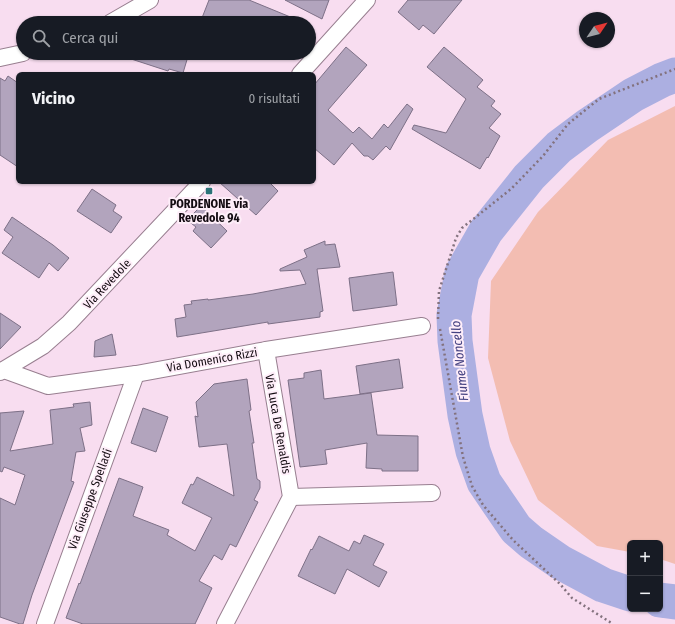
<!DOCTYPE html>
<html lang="it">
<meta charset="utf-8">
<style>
body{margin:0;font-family:"Fira Sans Condensed",sans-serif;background:#20242c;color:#f1f3f6}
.controls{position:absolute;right:12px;bottom:12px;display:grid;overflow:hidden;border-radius:6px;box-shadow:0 1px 3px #0004}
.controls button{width:36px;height:36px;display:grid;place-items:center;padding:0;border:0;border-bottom:1px solid #363941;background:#171b24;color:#f1f3f6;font:20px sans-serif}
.compass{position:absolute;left:579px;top:12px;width:36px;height:36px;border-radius:50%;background:#171b24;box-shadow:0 1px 3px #0004;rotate:55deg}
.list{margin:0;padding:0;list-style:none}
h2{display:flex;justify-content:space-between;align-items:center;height:52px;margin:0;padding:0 16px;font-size:17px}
h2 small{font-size:13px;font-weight:400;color:#9ea1a6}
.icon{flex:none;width:22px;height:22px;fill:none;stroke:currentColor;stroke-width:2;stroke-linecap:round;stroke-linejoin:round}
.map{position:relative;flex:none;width:675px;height:624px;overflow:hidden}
.search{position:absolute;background:#171b24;box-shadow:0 1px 3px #0004;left:16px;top:16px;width:300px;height:44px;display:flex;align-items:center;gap:10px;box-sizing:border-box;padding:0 14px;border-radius:22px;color:#9ea1a6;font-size:15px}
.panel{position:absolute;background:#171b24;box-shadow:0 1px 3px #0004;left:16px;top:72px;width:300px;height:112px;border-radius:6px}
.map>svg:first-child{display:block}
.green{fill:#f3bdb2}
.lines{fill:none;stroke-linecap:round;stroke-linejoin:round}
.river{stroke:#acafe1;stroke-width:35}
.building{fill:#b2a4bd;stroke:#7d7087}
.minor-casing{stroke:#987f90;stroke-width:18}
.path{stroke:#83727e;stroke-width:2.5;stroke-dasharray:2 3;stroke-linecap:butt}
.minor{stroke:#fff;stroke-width:16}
.poi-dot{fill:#2a7478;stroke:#feeef9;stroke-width:1.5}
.labels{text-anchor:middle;stroke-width:4;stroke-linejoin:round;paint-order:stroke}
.poi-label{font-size:12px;font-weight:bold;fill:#130b11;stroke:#feeef9}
.street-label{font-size:12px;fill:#130b11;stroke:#feeef9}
.water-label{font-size:13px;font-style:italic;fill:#454281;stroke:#feeef9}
</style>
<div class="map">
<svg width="675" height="624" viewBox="0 0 675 624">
<rect width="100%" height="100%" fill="#f8ddf0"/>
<!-- green -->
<path class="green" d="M675 106V564L660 559V543H630V552L597 546 538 500 510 441 488 358 491 281 538 212 608 140Z"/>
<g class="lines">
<!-- river -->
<g class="river">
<path d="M630 594 603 585 560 562 531 542 516 529 484 482 473 451 465 415 455 341 454 315 462 273 486 231 529 177 559 147 587 126 633 95 662 80 675 75"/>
<path d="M660 600 675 602"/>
</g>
</g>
<!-- building -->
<g class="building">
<path d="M209 0H249L305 23H200Z"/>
<path d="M285 0H329L322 19Z"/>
<path d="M408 0H462L434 34 423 25 419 30 398 12Z"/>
<path d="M346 47 367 65 328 110 353 133 359 127 372 139 384 124 388 128 407 104 413 109 390 150 386 146 373 160 368 156H364L352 143 334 165 314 148V85Z"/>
<path d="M444 47 483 80 477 87 495 101 491 106 501 114 489 128 500 136 488 158 487 157 480 169 412 129 414 125 446 133 466 99 427 67Z"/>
<path d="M122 53H189L183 73 169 69 168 71 122 56Z"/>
<path d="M8 76 18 83V167L0 155V78L5 81Z"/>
<path d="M219 182H269L278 191 256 215Z"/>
<path d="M92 189 116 205 113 211 122 217 111 233 77 211Z"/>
<path d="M201 206 227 231 211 248 193 231 196 227 187 220Z"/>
<path d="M12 217 53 245 69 258 58 271 49 263 39 278 2 253 13 237 4 230Z"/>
<path d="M325 241V245L335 244 340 267 317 269 323 311 320 312V317L268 324V322L177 337 175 319 186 317 184 305 192 304 191 301 208 299V300L253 294 306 284 300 270 280 271V269L307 257 304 250Z"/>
<path d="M393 272 397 305 353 311 349 278Z"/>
<path d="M0 313 21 327 0 349Z"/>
<path d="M112 334 116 355 94 357 95 341Z"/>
<path d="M399 359 403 388 360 394 356 366Z"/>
<path d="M321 370 324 399 371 393 377 435 418 436V471H382V469L366 468 367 443 325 450 327 464 300 467 288 380 304 378V373Z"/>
<path d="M247 379 251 410 249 411 254 443H252L257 479 260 481V488L254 500 258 502 236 547 230 544 222 560 214 555 199 581 212 588 195 624H83L66 618 79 583 80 584 119 478 143 487 133 516 169 530 167 535 195 551 212 518 182 503 191 484 193 485 197 477 234 496 227 444 199 447 195 416 198 417 196 402 214 384Z"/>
<path d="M90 402 92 425 80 428 85 451 76 452 71 481 74 482 32 595 23 624H20L0 617V498L15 505 25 475 4 467 2 472 0 471V413L24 411 10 451 53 444 50 410 74 407 73 404Z"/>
<path d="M143 408 168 417 156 452 131 443Z"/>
<path d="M364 535 384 544 373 565 387 572 379 587 347 569 335 594 298 576 311 549 312 550 319 536 349 551 354 541 360 544Z"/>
</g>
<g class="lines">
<!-- minor casing -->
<g class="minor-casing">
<g id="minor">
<path d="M110 23 150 0"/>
<path d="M0 58 23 53"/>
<path d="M300 74 367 0"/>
<path d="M4 370 48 386 136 374 266 350 422 326"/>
<path d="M0 372 43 346 69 323 202 182"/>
<path d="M291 497 432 493"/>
<path d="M45 624 136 374"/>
<path d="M225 624 291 497 266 350"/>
</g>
</g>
<!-- path -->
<g class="path">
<path d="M438 319 439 291 456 238 462 228 511 189 543 156 568 124 599 99 675 69"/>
<path d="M440 329 463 457 472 486 483 505 513 540 560 584 572 598 613 624"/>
</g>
<!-- minor -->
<use href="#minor" class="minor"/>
</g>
<!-- markers -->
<rect class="poi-dot" x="205" y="187" width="8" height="8" rx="2"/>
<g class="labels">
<!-- poi labels -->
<g class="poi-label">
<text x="209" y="208">PORDENONE via<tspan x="209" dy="14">Revedole 94</tspan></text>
</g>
<!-- street labels -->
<g class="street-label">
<text transform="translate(107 284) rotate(-47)" y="4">Via Revedole</text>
<text transform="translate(212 360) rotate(-10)" y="4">Via Domenico Rizzi</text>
<text transform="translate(278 424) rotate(80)" y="4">Via Luca De Renaldis</text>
<text transform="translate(90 499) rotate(-70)" y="4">Via Giuseppe Spelladi</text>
</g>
<!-- water labels -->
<g class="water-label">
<text transform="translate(459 361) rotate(-96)" y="5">Fiume Noncello</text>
</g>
</g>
</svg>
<div class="controls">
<button>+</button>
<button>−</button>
</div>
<svg class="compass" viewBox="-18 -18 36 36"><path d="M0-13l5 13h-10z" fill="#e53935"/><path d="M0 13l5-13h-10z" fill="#9ea1a6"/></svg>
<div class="search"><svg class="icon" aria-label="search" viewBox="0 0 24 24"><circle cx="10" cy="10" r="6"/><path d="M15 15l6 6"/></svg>Cerca qui</div>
<section class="panel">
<h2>Vicino<small>0 risultati</small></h2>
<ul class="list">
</ul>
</section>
</div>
